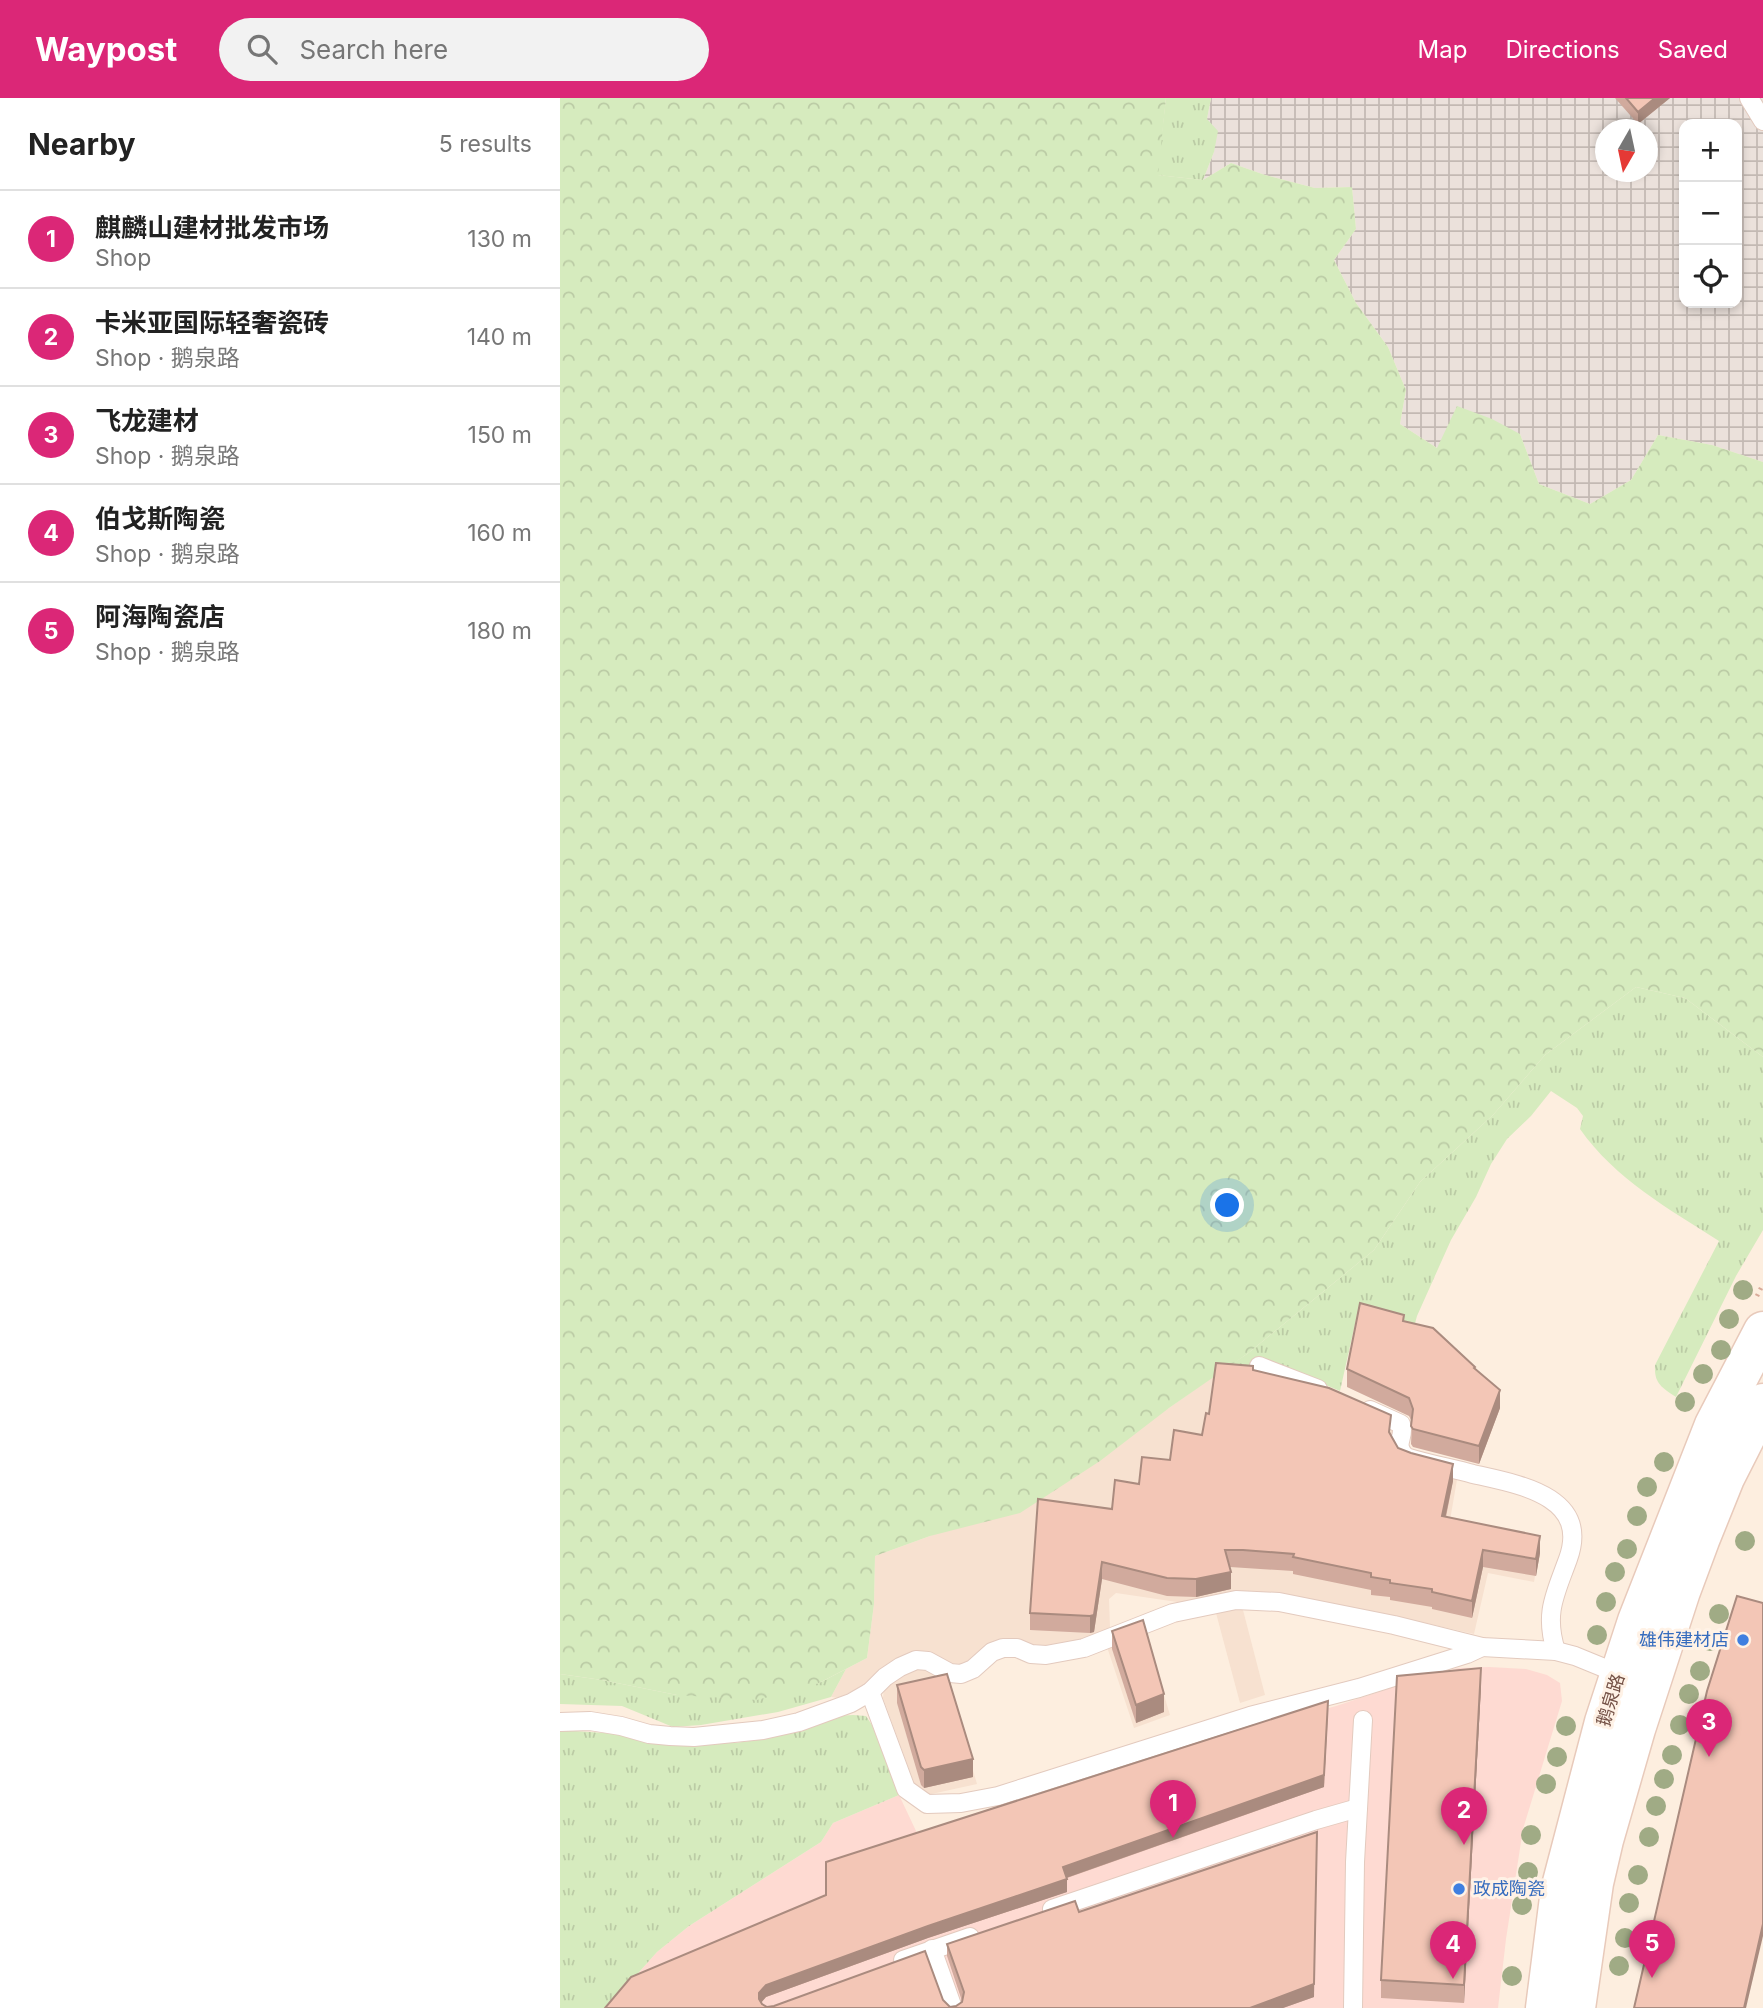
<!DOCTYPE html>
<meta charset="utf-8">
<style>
body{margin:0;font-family:Inter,"Noto Sans SC",sans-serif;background:#f2f2f2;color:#222}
.controls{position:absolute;right:21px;top:21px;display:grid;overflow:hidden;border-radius:14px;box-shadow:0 4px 10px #0003}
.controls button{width:63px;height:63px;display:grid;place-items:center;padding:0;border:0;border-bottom:2px solid #e0e0e0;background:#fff;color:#222;font:35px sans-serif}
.compass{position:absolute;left:1035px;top:21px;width:63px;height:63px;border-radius:50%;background:#fff;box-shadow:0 4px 10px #0003;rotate:189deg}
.you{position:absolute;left:668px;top:1108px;width:24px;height:24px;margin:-18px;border:5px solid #fff;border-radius:50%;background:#1a73e8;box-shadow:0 0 0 10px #1a73e833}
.badge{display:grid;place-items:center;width:46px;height:46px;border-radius:50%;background:#db2777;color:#fff;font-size:23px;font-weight:700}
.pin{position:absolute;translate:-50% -58px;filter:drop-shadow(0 2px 4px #0008)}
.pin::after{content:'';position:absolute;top:37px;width:24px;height:21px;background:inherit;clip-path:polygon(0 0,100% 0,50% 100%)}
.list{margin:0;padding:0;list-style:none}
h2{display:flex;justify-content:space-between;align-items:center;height:91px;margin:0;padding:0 28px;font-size:30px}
h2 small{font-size:23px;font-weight:400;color:#767676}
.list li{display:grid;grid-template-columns:46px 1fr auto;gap:21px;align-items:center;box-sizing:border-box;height:98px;padding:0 28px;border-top:2px solid #e0e0e0}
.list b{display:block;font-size:26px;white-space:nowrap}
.list p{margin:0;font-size:23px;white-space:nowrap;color:#767676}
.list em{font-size:23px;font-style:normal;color:#767676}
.icon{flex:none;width:38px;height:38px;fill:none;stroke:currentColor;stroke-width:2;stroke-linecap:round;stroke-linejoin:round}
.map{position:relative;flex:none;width:1203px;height:1910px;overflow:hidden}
header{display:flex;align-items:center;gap:42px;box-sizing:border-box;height:98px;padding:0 35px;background:#db2777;color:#fff}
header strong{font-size:33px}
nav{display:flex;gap:38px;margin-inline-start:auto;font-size:24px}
.search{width:490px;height:63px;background:#f2f2f2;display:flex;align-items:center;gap:18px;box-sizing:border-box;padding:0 24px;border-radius:38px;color:#767676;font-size:26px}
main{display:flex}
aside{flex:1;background:#fff}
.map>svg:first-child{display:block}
.residential{fill:#f7e1d0}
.commercial{fill:#fedad2}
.industrial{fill:url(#industrial-grid);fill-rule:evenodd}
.grass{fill:url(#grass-tufts)}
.forest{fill:url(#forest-crowns)}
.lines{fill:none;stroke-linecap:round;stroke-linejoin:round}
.service-casing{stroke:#e3cabe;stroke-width:20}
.secondary-casing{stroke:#e8cabb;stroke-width:41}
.path{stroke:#d8aa99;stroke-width:4.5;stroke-dasharray:2 5;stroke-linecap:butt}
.service{stroke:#fff;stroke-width:18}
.secondary{stroke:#fff;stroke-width:38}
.tree{fill:#a0ab85}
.wall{fill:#d1aa9d}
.shaded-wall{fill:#aa8b7f}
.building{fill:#f3c6b6;stroke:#aa8b7f;stroke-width:2}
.shop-dot{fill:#3f7fe0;stroke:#fff2e6;stroke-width:2.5}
.labels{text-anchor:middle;stroke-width:6;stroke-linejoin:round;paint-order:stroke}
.shop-label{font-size:18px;fill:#366cbe;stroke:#fff2e6;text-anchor:end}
.street-label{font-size:18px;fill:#745146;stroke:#fff2e6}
</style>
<header>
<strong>Waypost</strong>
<div class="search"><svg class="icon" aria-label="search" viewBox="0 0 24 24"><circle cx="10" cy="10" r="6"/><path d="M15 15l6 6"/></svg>Search here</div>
<nav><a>Map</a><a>Directions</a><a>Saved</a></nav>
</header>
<main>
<aside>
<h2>Nearby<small>5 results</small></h2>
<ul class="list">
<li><span class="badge">1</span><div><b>麒麟山建材批发市场</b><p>Shop</p></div><em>130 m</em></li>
<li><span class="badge">2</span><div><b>卡米亚国际轻奢瓷砖</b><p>Shop · 鹅泉路</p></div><em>140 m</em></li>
<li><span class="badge">3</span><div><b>飞龙建材</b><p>Shop · 鹅泉路</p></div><em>150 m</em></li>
<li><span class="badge">4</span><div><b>伯戈斯陶瓷</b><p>Shop · 鹅泉路</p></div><em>160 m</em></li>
<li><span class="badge">5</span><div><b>阿海陶瓷店</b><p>Shop · 鹅泉路</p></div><em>180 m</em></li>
</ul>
</aside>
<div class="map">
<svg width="1203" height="1910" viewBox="0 0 1203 1910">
<defs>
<pattern id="industrial-grid" width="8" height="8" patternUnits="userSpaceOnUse" patternTransform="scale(1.75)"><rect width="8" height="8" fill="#ebe1db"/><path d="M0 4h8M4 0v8" fill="none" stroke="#c3b9b3"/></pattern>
<pattern id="grass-tufts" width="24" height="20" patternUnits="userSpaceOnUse" patternTransform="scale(1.75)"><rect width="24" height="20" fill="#d6ebbe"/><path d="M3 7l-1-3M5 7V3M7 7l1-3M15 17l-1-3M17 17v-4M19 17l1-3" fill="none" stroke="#bbcba5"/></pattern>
<pattern id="forest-crowns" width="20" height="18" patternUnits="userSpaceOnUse" patternTransform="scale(1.75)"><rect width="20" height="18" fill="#d6ebbe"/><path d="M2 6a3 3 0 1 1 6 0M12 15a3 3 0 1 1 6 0" fill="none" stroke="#bbcba5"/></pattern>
</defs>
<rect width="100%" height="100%" fill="#fdeedf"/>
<!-- residential -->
<g class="residential">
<path d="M661 1273 836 1328 832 1355 898 1376 889 1428 980 1450 974 1484 928 1475 914 1536 817 1514 692 1493 672 1494 624 1505 556 1495 549 1501 550 1529 536 1539 415 1562 401 1566 338 1563 301 1589 278 1600 271 1599 286 1571 307 1560 314 1506 315 1458 370 1438 609 1310Z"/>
<path d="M674 1510 683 1512 705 1597 680 1605 656 1515Z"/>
<path d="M586 1537 610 1617 574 1630 547 1549Z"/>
<path d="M364 1570 376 1572 388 1587 417 1686 367 1697 356 1690 323 1600 324 1590 330 1583 352 1572Z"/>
</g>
<!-- commercial -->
<path class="commercial" d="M929 1569 966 1571 987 1577 1000 1585 1002 1603 963 1731 946 1841 938 1910H47L97 1854 129 1828 261 1744 273 1725 339 1697 357 1735 516 1682 776 1608 852 1583 898 1570Z"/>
<!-- industrial -->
<path class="industrial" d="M651 0H1203V364L1152 347 1098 337 1071 382 1030 406 979 386 960 336 877 350 840 326 846 292 828 249 796 205 774 162 796 131 792 89 755 90 705 77 671 65 643 82 654 54 647 21ZM1124 26H1177V205H1124ZM1046 32H1088V74H1046Z"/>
<!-- grass -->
<g class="grass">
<path d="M606 0H651L647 21 658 33 654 54 643 82 597 77Z"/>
<path d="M1076 889 1125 900 1203 959V1132L1176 1178 1116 1299C1101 1289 1094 1285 1095 1267L1159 1143C1109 1111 1055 1081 1020 1031L1023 1018 1017 1010 991 993 971 1018 947 1041 931 1066 916 1099 891 1142 857 1218 853 1233 838 1227 797 1217 780 1293 735 1274 696 1261 690 1266 687 1273H661L687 1256 814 1152 860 1084 933 1017 985 957Z"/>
<path d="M286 1571 271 1599 218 1614 141 1627 113 1629 62 1608 0 1606V1576L42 1582 117 1597 259 1585Z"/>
<path d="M293 1617 306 1618 312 1627 339 1697 273 1725 261 1744 129 1828 97 1854 47 1910H0V1632L45 1635 126 1645H175L211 1640 239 1632 273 1618Z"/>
</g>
<!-- forest -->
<path class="forest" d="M0 0H606L598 77 643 82 671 65 705 77 755 90 792 89 796 131 774 162 796 205 828 249 846 292 840 326 877 350 897 308 932 321 960 336 979 386 1030 406 1071 382 1098 337 1152 347 1203 364V959L1125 900 1076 889 985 957 933 1017 860 1084 814 1152 687 1256 609 1310 540 1363 460 1415 370 1438 315 1458 314 1506 307 1560 259 1585 197 1602 117 1597 42 1582 0 1576Z"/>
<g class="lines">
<!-- service casing -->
<g class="service-casing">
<g id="service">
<path d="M1189 0 1203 23"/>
<path d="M699 1268 758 1291"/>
<path d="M810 1312 841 1326C846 1340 832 1345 846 1359 868 1366 891 1370 913 1376 956 1386 1031 1397 1008 1461 995 1497 984 1515 996 1553"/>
<path d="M310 1594 346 1691 367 1706 401 1705 438 1698 690 1618 799 1590 907 1556 922 1549"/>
<path d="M0 1624 30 1623 61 1628 89 1636 110 1638 134 1639 203 1632 239 1624 291 1605 310 1594 325 1579 340 1569 356 1562 368 1563 390 1575 401 1576 413 1571 432 1554 443 1550H457L471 1556 486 1557 524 1550 613 1515 676 1502 719 1504 834 1527 922 1549 996 1553 1015 1558 1059 1576"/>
<path d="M492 1811 756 1722 798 1710"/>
<path d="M372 1851 393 1910"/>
<path d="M343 1862 410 1839"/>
<path d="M793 1910 795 1764 803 1622"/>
</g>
</g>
<!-- secondary casing -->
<g class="secondary-casing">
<g id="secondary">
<path d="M985 1910 1000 1792 1044 1624 1077 1523 1154 1327 1203 1233"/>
<path d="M1016 1910 1034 1785 1044 1742 1076 1631 1121 1493 1140 1442 1165 1380 1203 1305"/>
</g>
</g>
<!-- path -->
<path class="path" d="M1197 1198 1203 1186"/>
<!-- service -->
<use href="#service" class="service"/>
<!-- secondary -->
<use href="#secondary" class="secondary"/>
</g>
<!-- trees -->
<g class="tree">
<circle cx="1183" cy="1192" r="10"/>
<circle cx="1169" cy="1221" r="10"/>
<circle cx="1161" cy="1252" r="10"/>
<circle cx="1143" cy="1276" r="10"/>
<circle cx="1125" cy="1304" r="10"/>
<circle cx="1104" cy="1364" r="10"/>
<circle cx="1087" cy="1389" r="10"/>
<circle cx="1077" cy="1418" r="10"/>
<circle cx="1185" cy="1443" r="10"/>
<circle cx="1067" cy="1451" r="10"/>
<circle cx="1055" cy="1474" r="10"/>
<circle cx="1046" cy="1504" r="10"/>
<circle cx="1159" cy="1516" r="10"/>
<circle cx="1037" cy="1537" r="10"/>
<circle cx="1150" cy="1543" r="10"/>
<circle cx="1140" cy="1573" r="10"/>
<circle cx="1129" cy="1596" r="10"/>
<circle cx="1120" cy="1627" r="10"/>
<circle cx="1006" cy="1628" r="10"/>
<circle cx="1112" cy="1657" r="10"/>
<circle cx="997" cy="1659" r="10"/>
<circle cx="1104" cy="1681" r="10"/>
<circle cx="986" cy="1686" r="10"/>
<circle cx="1096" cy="1708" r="10"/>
<circle cx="971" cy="1737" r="10"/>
<circle cx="1089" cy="1739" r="10"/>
<circle cx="968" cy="1774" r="10"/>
<circle cx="1078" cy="1777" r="10"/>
<circle cx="1069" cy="1805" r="10"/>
<circle cx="962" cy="1807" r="10"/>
<circle cx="1065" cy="1840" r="10"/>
<circle cx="1059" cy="1868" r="10"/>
<circle cx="952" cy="1878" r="10"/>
</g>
<!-- wall -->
<g class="wall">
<path d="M1055 0H1110L1078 26Z"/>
<path d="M844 1224 915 1271 940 1310 919 1366 853 1349 851 1346 852 1324 849 1318 787 1289V1271Z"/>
<path d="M693 1273 830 1337 838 1350 893 1383 886 1419 980 1455 976 1478 923 1469 912 1520 872 1511V1509L830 1502V1499L811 1497V1492L733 1476V1473L670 1469 671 1491 636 1499 607 1498 542 1481 534 1534 530 1535 470 1532V1515L552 1411 579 1386 642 1337 649 1316Z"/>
<path d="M552 1533 604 1614 576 1625 552 1551Z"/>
<path d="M337 1587 413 1679 364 1690 361 1687 337 1605Z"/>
<path d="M921 1588 904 1905 821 1900V1882Z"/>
<path d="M768 1616 764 1689 507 1780V1794L368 1840 206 1899 201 1905 207 1909 383 1902 390 1909 396 1908 402 1904V1903L387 1858V1846L519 1814 754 1899 723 1910H45Z"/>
</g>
<!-- shaded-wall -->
<g class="shaded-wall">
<path d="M1095 0H1110L1078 26V14Z"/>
<path d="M940 1292V1310L919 1366V1348Z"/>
<path d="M893 1366V1383L882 1435V1418Z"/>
<path d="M980 1438V1455L976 1478V1461Z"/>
<path d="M923 1452V1469L912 1520V1503Z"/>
<path d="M542 1464V1481L534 1534 530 1535V1518Z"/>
<path d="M671 1474V1491L636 1499V1481Z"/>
<path d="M921 1570V1588L904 1905V1887Z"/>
<path d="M604 1596V1614L576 1625V1607Z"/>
<path d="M768 1603 764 1689 503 1781V1769Z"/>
<path d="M413 1661V1679L364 1690V1672Z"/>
<path d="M757 1734 754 1899 723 1910H690Z"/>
<path d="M507 1781V1794L368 1840 206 1899 199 1907V1895L206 1887 368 1828Z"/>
<path d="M1203 1826V1838L1186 1910H1184Z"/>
</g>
<!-- building -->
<g class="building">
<path d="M1066 0H1095L1078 14Z"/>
<path d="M800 1205 844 1217 843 1223 873 1230 915 1269 914 1270 940 1292 919 1348 853 1331 851 1328 853 1311 849 1300 787 1271Z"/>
<path d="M656 1265 693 1268V1272L769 1290 831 1317 829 1334 838 1350 851 1355 893 1366 882 1418 980 1438 976 1461 923 1452 912 1503 872 1494V1491L830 1485V1482L811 1479V1475L733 1459 734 1456 683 1452H665L671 1474 636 1481 607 1480 542 1464 534 1517 530 1518 470 1515 478 1401 552 1411 555 1382 579 1386 582 1359 610 1362 614 1332 642 1337 646 1315 649 1316Z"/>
<path d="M1177 1498 1203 1505V1826L1184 1910H1074L1147 1593Z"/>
<path d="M583 1522 604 1596 576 1607 552 1533Z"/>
<path d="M921 1570 904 1887 821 1882 837 1578Z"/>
<path d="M387 1576 413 1661 364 1672 361 1669 337 1587Z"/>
<path d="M768 1603 764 1677 503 1769 507 1781 368 1828 206 1887 199 1895V1901L202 1906 207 1909 214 1908 365 1853 383 1902 390 1909 396 1908 402 1904 404 1894 387 1846 515 1803 519 1814 757 1734 754 1886 690 1910H45L71 1879 266 1797V1764Z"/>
</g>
<!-- markers -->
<g class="shop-dot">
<circle cx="1183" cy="1542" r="7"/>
<circle cx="899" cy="1791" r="7"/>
</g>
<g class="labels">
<!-- shop labels -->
<g class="shop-label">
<text x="1169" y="1548">雄伟建材店</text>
<text x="913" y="1797" text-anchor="start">政成陶瓷</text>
</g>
<!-- street labels -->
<g class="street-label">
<text transform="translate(1051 1602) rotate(-73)" y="6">鹅泉路</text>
</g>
</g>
</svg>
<div class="controls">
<button>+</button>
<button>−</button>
<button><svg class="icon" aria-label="locate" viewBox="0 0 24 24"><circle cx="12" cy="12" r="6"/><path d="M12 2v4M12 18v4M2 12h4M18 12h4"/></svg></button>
</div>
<svg class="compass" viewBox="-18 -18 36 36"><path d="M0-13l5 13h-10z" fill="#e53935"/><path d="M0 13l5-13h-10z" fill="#767676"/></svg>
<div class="you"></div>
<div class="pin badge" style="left:613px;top:1740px">1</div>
<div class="pin badge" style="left:904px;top:1747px">2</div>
<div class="pin badge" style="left:1149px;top:1659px">3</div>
<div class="pin badge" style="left:893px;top:1881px">4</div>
<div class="pin badge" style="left:1092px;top:1880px">5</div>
</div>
</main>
